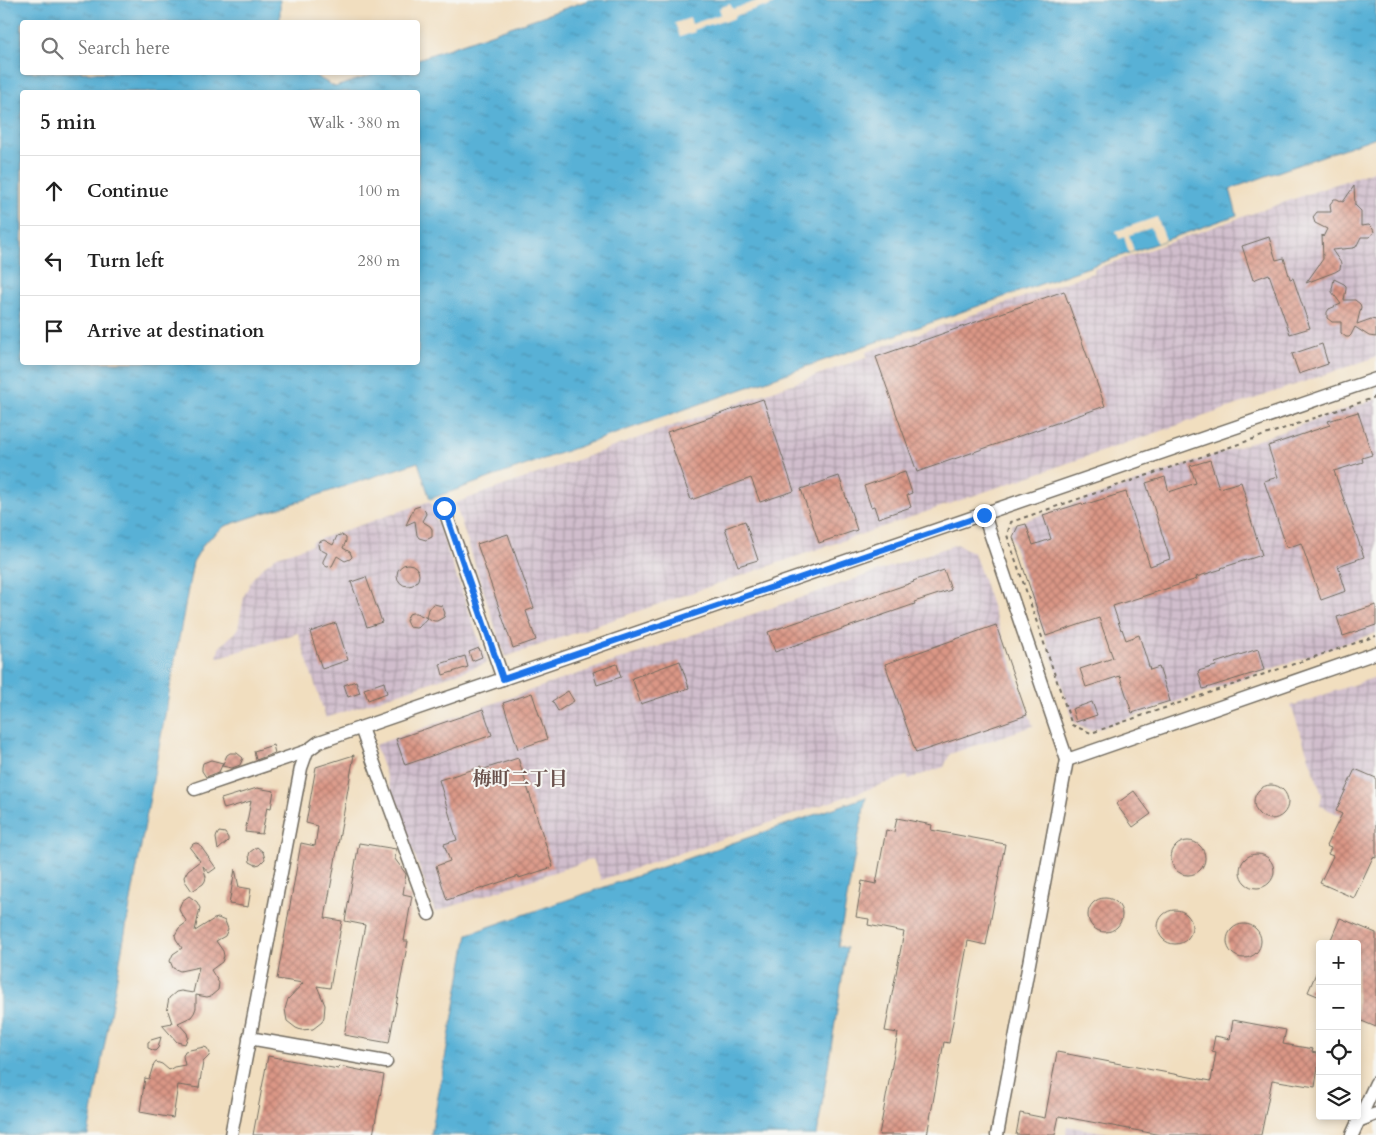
<!DOCTYPE html>
<meta charset="utf-8">
<style>
body{margin:0;font-family:Cardo,"Noto Serif JP",serif;background:#f2f2f2;color:#222}
.controls{position:absolute;right:15px;bottom:15px;display:grid;overflow:hidden;border-radius:5px;box-shadow:0 2px 8px #0003}
.controls button{width:45px;height:45px;display:grid;place-items:center;padding:0;border:0;border-bottom:1px solid #e0e0e0;background:#fff;color:#222;font:25px sans-serif}
.stop{position:absolute;width:15px;height:15px;margin:-11px;border:4px solid #1a73e8;border-radius:50%;background:#fff}
.stop.end{background:#1a73e8;border-color:#fff;box-shadow:0 1px 5px #0008}
.list{margin:0;padding:0;list-style:none}
h2{display:flex;justify-content:space-between;align-items:center;height:65px;margin:0;padding:0 20px;font-size:21px}
h2 small{font-size:16px;font-weight:400;color:#767676}
.list li{display:grid;grid-template-columns:32px 1fr auto;gap:15px;align-items:center;box-sizing:border-box;height:70px;padding:0 20px;border-top:1px solid #e0e0e0}
.list b{display:block;font-size:19px;white-space:nowrap}
.list em{font-size:16px;font-style:normal;color:#767676}
.icon{flex:none;width:28px;height:28px;fill:none;stroke:currentColor;stroke-width:2;stroke-linecap:round;stroke-linejoin:round}
.map{position:relative;flex:none;width:1376px;height:1135px;overflow:hidden}
.search{position:absolute;background:#fff;box-shadow:0 2px 8px #0003;left:20px;top:20px;width:400px;height:55px;display:flex;align-items:center;gap:12px;box-sizing:border-box;padding:0 18px;border-radius:5px;color:#767676;font-size:19px}
.panel{position:absolute;background:#fff;box-shadow:0 2px 8px #0003;left:20px;top:90px;width:400px;height:275px;border-radius:5px}
.map>svg:first-child{display:block}
.industrial{fill:url(#industrial-grid)}
.water{fill:url(#water-ripples);stroke:#426e80;fill-rule:evenodd}
.pier{fill:#f1debf}
.building{fill:url(#building-cross-hatch)}
.lines{fill:none;stroke-linecap:round;stroke-linejoin:round}
.minor-casing{stroke:#706a5f;stroke-width:15}
.path{stroke:#706a5f;stroke-width:2;stroke-dasharray:4 4;stroke-linecap:butt}
.minor{stroke:#fff;stroke-width:12}
.route{stroke:#1a73e8;stroke-width:6}
.labels{text-anchor:middle;stroke-width:4;stroke-linejoin:round;paint-order:stroke}
.neighbourhood-label{font-size:19px;font-weight:bold;fill:#69514b;stroke:#f6f6f2}
</style>
<div class="map">
<svg width="1376" height="1135" viewBox="0 0 1376 1135">
<defs>
<pattern id="industrial-grid" width="8" height="8" patternUnits="userSpaceOnUse" patternTransform="scale(1.25)"><rect width="8" height="8" fill="#d0bdcc"/><path d="M0 4h8M4 0v8" fill="none" stroke="#a99aa6"/></pattern>
<pattern id="water-ripples" width="26" height="14" patternUnits="userSpaceOnUse" patternTransform="scale(1.25)"><rect width="26" height="14" fill="#59b1d6"/><path d="M2 4q2-2 4 0t4 0M15 11q2-2 4 0t4 0" fill="none" stroke="#4a90ae"/></pattern>
<pattern id="building-cross-hatch" width="8" height="8" patternUnits="userSpaceOnUse" patternTransform="scale(1.25)"><rect width="8" height="8" fill="#db9786"/><path d="M0 0l8 8M0 8l8-8" fill="none" stroke="#b27b6e"/></pattern>
</defs>
<rect width="100%" height="100%" fill="#f6f6f2"/>
<filter id="ink" filterUnits="userSpaceOnUse"><feTurbulence type="fractalNoise" baseFrequency=".02" numOctaves="2"/><feDisplacementMap in="SourceGraphic" scale="10" xChannelSelector="R" yChannelSelector="G"/><feConvolveMatrix kernelMatrix="1 2 1 2 8 2 1 2 1" color-interpolation-filters="sRGB"/></filter>
<filter id="wash" filterUnits="userSpaceOnUse"><feTurbulence type="fractalNoise" baseFrequency=".0096" numOctaves="4" result="noise"/><feDisplacementMap in="SourceGraphic" scale="20" xChannelSelector="R" yChannelSelector="G"/><feGaussianBlur stdDeviation="1.12" result="paint"/><feColorMatrix in="noise" values="0 0 0 0 0 0 0 0 0 0 0 0 0 0 0 0 0 1.4 0 .05"/><feComposite in="paint" operator="in"/></filter>
<g filter="url(#wash)">
<rect width="100%" height="100%" fill="#f1debf"/>
<!-- industrial -->
<g class="industrial">
<path d="M1376 170V357L505 657 455 503 661 430 767 393 867 357 866 352 1095 272 1094 269Z"/>
<path d="M1376 399V633L1091 731 1074 722 1010 534 1012 525Z"/>
<path d="M430 501 487 663 326 718 298 633 217 658 219 648 238 629 244 596 252 579 263 567 277 556 312 545 311 542Z"/>
<path d="M957 544 974 553 1033 726 950 754 944 767 909 779 907 776 601 880 593 859 435 912 375 745 537 688Z"/>
<path d="M1376 677V831L1320 806 1322 795 1291 706Z"/>
<path d="M1067 1126 1119 1135H1066Z"/>
</g>
<!-- water -->
<g class="water">
<path d="M0 0H280V22H22V72L310 73 335 87 378 73 418 72V59L589 0H1376V137L1230 189 1237 215 430 499 418 462 225 526 205 542 193 562 88 1135H0ZM22 92H418V362H22Z"/>
<path d="M866 797 838 946 847 948 817 1135H431L468 934Z"/>
</g>
<!-- pier -->
<g class="pier">
<path d="M760 0H782L765 8 764 6 735 16V18L724 22 723 20 694 30 695 32 680 37 675 23 690 18 692 24 721 14 719 8 730 4 733 9Z"/>
<path d="M1157 217 1166 240 1157 243 1151 228 1129 235 1134 251 1129 253 1124 237 1119 239 1116 231Z"/>
</g>
<g id="blocks">
<!-- building -->
<g class="building">
<path d="M1354 186 1355 205 1361 211V226L1369 225 1373 229 1374 232 1370 237H1361L1356 247 1353 248 1332 250 1341 263 1340 269 1335 272 1306 283 1323 259 1322 235 1323 237 1327 229 1315 223 1313 217 1317 212H1331L1330 204 1334 199H1337L1343 202Z"/>
<path d="M1269 237 1276 260 1284 258 1290 279 1293 278 1310 328 1290 334 1269 274 1253 280 1242 246Z"/>
<path d="M1334 279 1344 284 1346 286V289L1344 300H1355L1360 304 1361 307 1357 324 1371 319 1376 320V337L1369 336 1355 327 1351 335 1349 337H1346L1341 333V322H1332L1327 318V312L1329 309 1341 304 1332 292V289Z"/>
<path d="M1064 291 1105 406 917 472 876 357Z"/>
<path d="M1322 344 1328 364 1299 374 1292 354Z"/>
<path d="M763 399 794 491 760 502 751 478 691 500 667 432Z"/>
<path d="M1358 412 1372 455 1362 458 1363 462 1334 471 1364 557 1338 566 1346 591 1321 600 1301 543 1287 548 1264 481 1278 477 1268 446 1330 425 1328 421Z"/>
<path d="M1210 460 1219 488 1241 482 1247 501H1245L1262 555 1221 568 1222 569 1196 577 1197 579 1113 606 1121 630 1122 629 1126 640 1139 635 1150 670 1159 667 1170 701 1132 713 1120 676 1086 687 1080 669 1113 658 1099 618 1046 636 1013 537 1018 526 1026 524 1033 545 1051 539 1043 515 1082 503 1083 505 1126 492 1150 566 1170 559 1146 483 1165 477 1169 492 1196 483 1190 466Z"/>
<path d="M905 472 912 493 907 495 911 507 878 518 874 506 871 507 864 486Z"/>
<path d="M839 476 857 530 819 543 801 489Z"/>
<path d="M420 506 425 511 426 514 422 521 430 526 432 529V537L426 540 419 538 417 535 415 521 406 525 414 508Z"/>
<path d="M745 521 758 560 738 566 725 528Z"/>
<path d="M508 534 534 608 526 611 536 640 513 648 477 544Z"/>
<path d="M340 535H342L346 538V541L343 548 350 552 352 557 350 559 345 561 337 556 332 566 327 567 323 564V561L327 553 319 549 318 544 319 542 324 540 333 545 337 536Z"/>
<circle cx="408" cy="575" r="11"/>
<path d="M944 570 951 590 914 602 915 604 775 652 768 632 914 582 913 581Z"/>
<path d="M366 577 382 622 367 627 351 582Z"/>
<path d="M434 604 442 606 445 613 444 617 437 621H434L426 617 428 609Z"/>
<path d="M1376 605V625L1343 636 1337 617Z"/>
<path d="M412 613H416L427 618 419 627 416 628 409 627 406 621 409 614Z"/>
<path d="M336 623 348 660 322 669 310 632Z"/>
<path d="M996 625 1027 715 916 753 885 664Z"/>
<path d="M479 648 482 657 472 661 469 652Z"/>
<path d="M1258 649 1264 670 1203 689 1198 671 1216 666 1215 663Z"/>
<path d="M465 656 468 667 443 675 440 664Z"/>
<path d="M680 661 689 688 641 704 632 678Z"/>
<path d="M617 664 621 677 597 685 593 672Z"/>
<path d="M356 681 360 693 348 697 344 685Z"/>
<path d="M384 682 387 693 368 700 364 689Z"/>
<path d="M568 691 574 701 558 711 552 701Z"/>
<path d="M532 693 547 739 518 749 503 703Z"/>
<path d="M1092 702 1097 715 1076 722 1072 709Z"/>
<path d="M483 709 492 735 405 765 396 739Z"/>
<path d="M273 745 275 753 256 760 254 751Z"/>
<path d="M230 753H237L243 758 240 765 232 768 222 766 227 755Z"/>
<path d="M354 755 325 918 342 921 330 988 317 986 325 1005 324 1017 322 1022 313 1029 301 1030 296 1028 287 1021 285 1009 288 999 303 983 277 979 301 843 315 846 318 826 306 823 316 767Z"/>
<path d="M518 758 553 867 519 878V876L447 900 436 866 450 861 444 844 457 840 439 780 481 767V770Z"/>
<path d="M211 760 223 763 219 772 206 777 202 771V767L203 763Z"/>
<path d="M1355 769 1376 778V858L1373 857 1354 898 1320 883 1333 856 1328 854 1331 848 1326 846 1342 814 1336 811Z"/>
<circle cx="1271" cy="802" r="17"/>
<path d="M257 788 274 791 271 808 267 807 262 834 245 832 251 801 224 809 221 799Z"/>
<path d="M1134 791 1151 814 1133 827 1116 804Z"/>
<path d="M897 818 932 825 931 830 1005 844 986 945 968 941 949 1043 944 1042 927 1135H879L898 1033 885 1031 904 932 868 925 869 919 856 917 862 881 876 884 886 830 894 832Z"/>
<path d="M219 832 225 833 228 838V841L218 850 216 838 217 835Z"/>
<circle cx="1188" cy="858" r="17"/>
<path d="M196 843 199 844 216 868 209 873 203 866 206 877 205 881 203 884 192 891 185 881 184 877 188 870 200 861 190 848 193 844Z"/>
<path d="M359 843 396 849 395 859 406 874 403 894 412 896 404 941H408L389 1043 344 1035 365 925 345 921Z"/>
<path d="M257 847 263 852 265 859 260 864 256 865 250 862 249 855 250 852Z"/>
<circle cx="1257" cy="871" r="17"/>
<path d="M235 869 239 887 251 889 248 907 229 904Z"/>
<path d="M189 896 197 902 200 908 195 931 214 919 218 918 225 921 228 929 225 936 216 941 223 951 224 956 222 962 211 970 219 983 218 990 211 996 207 997 196 995V1008L194 1013 191 1017 178 1023 187 1033 188 1037 185 1044 177 1042 162 1025 172 1023 167 1008 169 998 176 992 181 991 193 993 199 967 180 971 173 968 170 961 173 954 182 948 176 939 175 935 179 928 187 922 180 912 179 908 182 901Z"/>
<circle cx="1105" cy="915" r="17"/>
<circle cx="1175" cy="927" r="17"/>
<path d="M1340 918 1376 933V1027L1357 1019V944H1329Z"/>
<circle cx="1244" cy="941" r="17"/>
<path d="M1320 964V997L1308 992Z"/>
<path d="M1233 1020 1286 1030 1283 1044 1313 1049 1312 1052 1320 1054V1067H1318L1315 1087 1272 1080 1261 1135H1161L1059 1116 1055 1135H1016L1020 1113 1045 1118 1057 1052 1211 1081 1216 1052 1212 1051 1215 1036 1230 1039Z"/>
<path d="M161 1037 158 1048 155 1051 148 1048V1042L151 1040Z"/>
<path d="M204 1047 207 1048 210 1053 209 1056 203 1062 199 1088 178 1085 173 1118 140 1112 145 1078 149 1079 153 1066 156 1062 162 1064 169 1070 174 1067 185 1065 183 1056 185 1051Z"/>
<path d="M268 1056 338 1069 339 1066 384 1075 373 1135H253Z"/>
</g>
</g>
</g>
<g filter="url(#ink)">
<use href="#blocks" fill-opacity="0" stroke="#706a5f" stroke-width="1"/>
<g class="lines">
<!-- minor casing -->
<g class="minor-casing">
<g id="minor">
<path d="M444 508 503 679"/>
<path d="M984 515 1067 760 997 1135"/>
<path d="M361 728 429 914"/>
<path d="M1067 760 1376 653"/>
<path d="M195 789 307 751"/>
<path d="M249 1038 386 1062"/>
<path d="M1358 1121 1376 1114"/>
<path d="M231 1135 301 768 307 751 319 742 1376 379"/>
<path d="M1352 1135 1376 1083"/>
</g>
</g>
<!-- path -->
<path class="path" d="M1376 397 1011 522 1007 535 1072 725 1091 733 1376 636"/>
<!-- minor -->
<use href="#minor" class="minor"/>
</g>
</g>
<g class="lines" filter="url(#ink)">
<!-- route -->
<path class="route" d="M444 508 503 679 984 515"/>
</g>
<g class="labels">
<!-- neighbourhood labels -->
<g class="neighbourhood-label">
<text x="520" y="785">梅町二丁目</text>
</g>
</g>
</svg>
<div class="controls">
<button>+</button>
<button>−</button>
<button><svg class="icon" aria-label="locate" viewBox="0 0 24 24"><circle cx="12" cy="12" r="6"/><path d="M12 2v4M12 18v4M2 12h4M18 12h4"/></svg></button>
<button><svg class="icon" aria-label="layers" viewBox="0 0 24 24"><path d="M12 4l9 5-9 5-9-5zM3 14l9 5 9-5"/></svg></button>
</div>
<div class="stop" style="left:444px;top:508px"></div>
<div class="stop end" style="left:984px;top:515px"></div>
<div class="search"><svg class="icon" aria-label="search" viewBox="0 0 24 24"><circle cx="10" cy="10" r="6"/><path d="M15 15l6 6"/></svg>Search here</div>
<section class="panel">
<h2>5 min<small>Walk · 380 m</small></h2>
<ul class="list">
<li><svg class="icon" aria-label="ahead" viewBox="0 0 24 24"><path d="M12 20V5M6 11l6-6 6 6"/></svg><div><b>Continue</b></div><em>100 m</em></li>
<li><svg class="icon" aria-label="left" viewBox="0 0 24 24"><path d="M17 20v-9H6M10 6l-5 5 5 5"/></svg><div><b>Turn left</b></div><em>280 m</em></li>
<li><svg class="icon" aria-label="arrive" viewBox="0 0 24 24"><path d="M6 21V4h12l-3 4 3 4H6"/></svg><div><b>Arrive at destination</b></div></li>
</ul>
</section>
</div>
